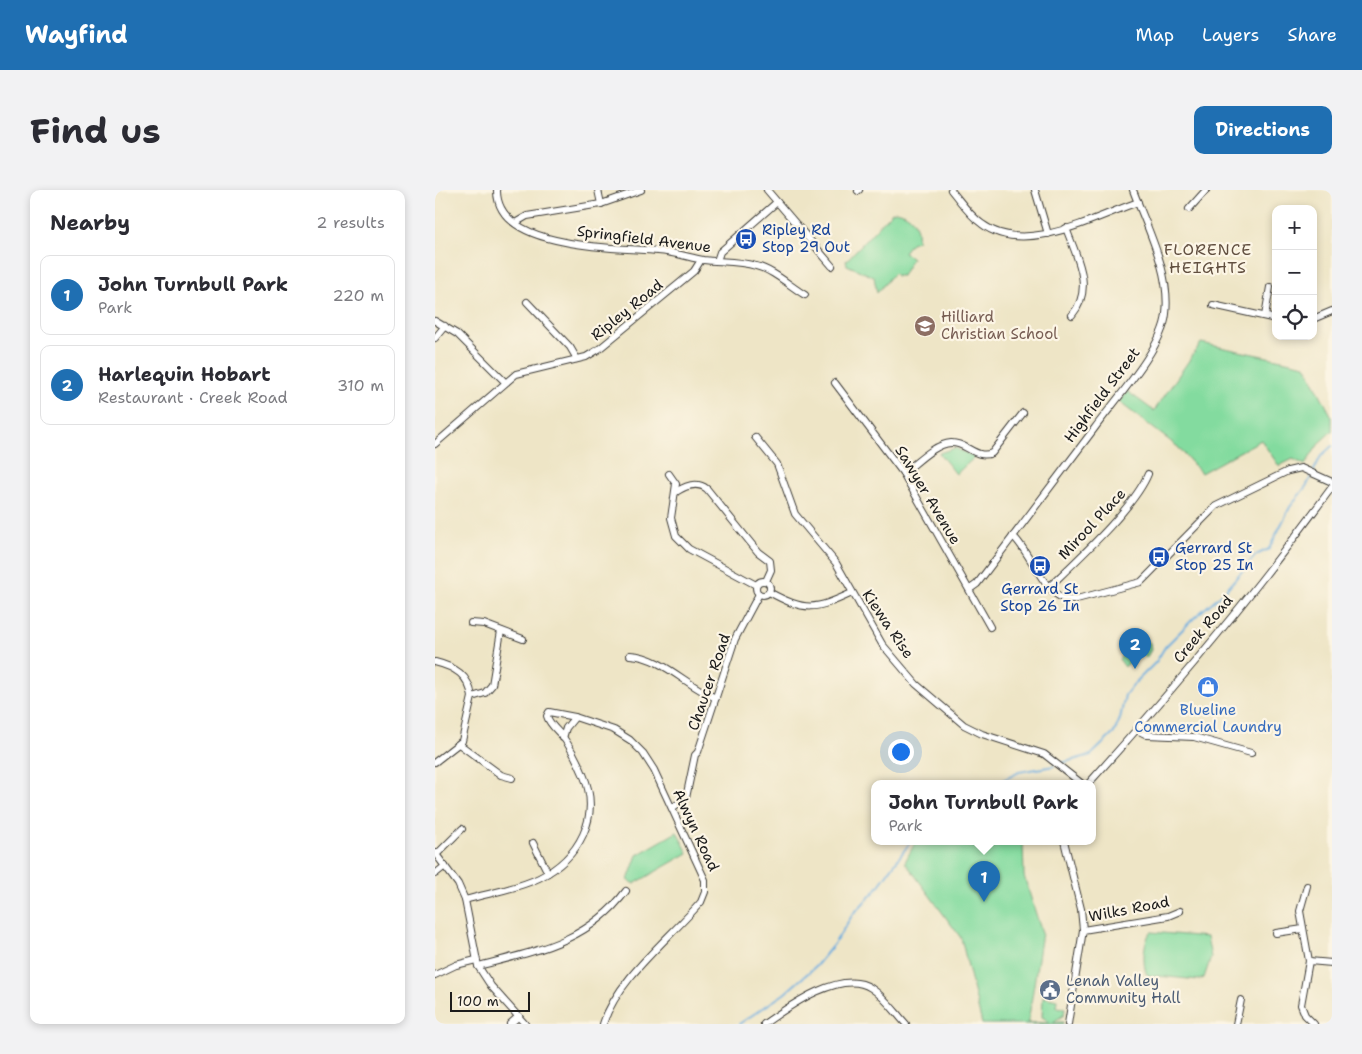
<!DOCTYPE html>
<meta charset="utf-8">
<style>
body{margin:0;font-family:"Shantell Sans",sans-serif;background:#f2f2f3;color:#2b2b33}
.controls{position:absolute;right:15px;top:15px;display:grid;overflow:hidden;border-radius:10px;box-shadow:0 2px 8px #0003}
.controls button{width:45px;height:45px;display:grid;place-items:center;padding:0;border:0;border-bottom:1px solid #e1e1e2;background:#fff;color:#2b2b33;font:25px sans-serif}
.scale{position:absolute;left:15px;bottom:12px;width:80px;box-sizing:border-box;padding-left:5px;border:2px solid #1c1c1c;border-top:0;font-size:14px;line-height:18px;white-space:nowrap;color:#1c1c1c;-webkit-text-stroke:4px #fcf5e5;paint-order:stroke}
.you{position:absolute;left:465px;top:561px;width:18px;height:18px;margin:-12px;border:4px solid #fff;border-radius:50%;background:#1a73e8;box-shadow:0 0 0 8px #1a73e833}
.badge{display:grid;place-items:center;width:32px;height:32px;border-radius:50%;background:#1f6fb2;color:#fff;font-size:16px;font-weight:700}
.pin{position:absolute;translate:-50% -41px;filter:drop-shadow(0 1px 2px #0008)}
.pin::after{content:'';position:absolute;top:26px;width:18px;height:15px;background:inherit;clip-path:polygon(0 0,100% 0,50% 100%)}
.popup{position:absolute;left:436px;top:590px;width:225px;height:65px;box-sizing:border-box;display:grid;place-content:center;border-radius:10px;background:#fff;filter:drop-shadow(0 1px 4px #0005);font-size:16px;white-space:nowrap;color:#7c7c81}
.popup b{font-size:19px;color:#2b2b33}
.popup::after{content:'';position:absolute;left:50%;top:100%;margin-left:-10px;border:10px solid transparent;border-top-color:#fff}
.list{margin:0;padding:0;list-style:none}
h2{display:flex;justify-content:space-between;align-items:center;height:65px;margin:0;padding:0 20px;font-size:21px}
h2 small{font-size:16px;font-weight:400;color:#7c7c81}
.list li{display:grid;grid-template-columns:32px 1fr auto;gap:15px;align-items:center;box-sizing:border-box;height:80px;margin:0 10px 10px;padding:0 10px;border:1px solid #e1e1e2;border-radius:10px}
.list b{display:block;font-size:19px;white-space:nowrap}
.list p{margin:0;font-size:16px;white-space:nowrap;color:#7c7c81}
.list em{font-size:16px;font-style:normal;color:#7c7c81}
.icon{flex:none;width:28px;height:28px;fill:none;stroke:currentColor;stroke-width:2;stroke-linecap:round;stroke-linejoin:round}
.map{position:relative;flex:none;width:897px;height:834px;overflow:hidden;border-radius:10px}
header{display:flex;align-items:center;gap:30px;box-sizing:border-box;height:70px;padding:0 25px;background:#1f6fb2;color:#fff}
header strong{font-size:24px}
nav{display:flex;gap:28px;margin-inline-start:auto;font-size:18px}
.intro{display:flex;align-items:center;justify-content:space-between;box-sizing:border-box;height:120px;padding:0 30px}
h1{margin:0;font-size:35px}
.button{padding:12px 22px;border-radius:10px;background:#1f6fb2;color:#fff;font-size:18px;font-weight:700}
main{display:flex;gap:30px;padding:0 30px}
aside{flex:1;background:#fff;border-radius:10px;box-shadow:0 2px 8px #0003}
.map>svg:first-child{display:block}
.green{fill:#83db9f;stroke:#507c5e}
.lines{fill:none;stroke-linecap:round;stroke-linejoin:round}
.stream{stroke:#6aaddf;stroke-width:2}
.minor-casing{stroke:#3c3a36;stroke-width:8}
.minor{stroke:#fff;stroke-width:6}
.labels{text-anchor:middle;stroke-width:4.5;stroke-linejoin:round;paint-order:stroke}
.transit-label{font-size:15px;fill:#164399;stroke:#fcf5e5;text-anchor:start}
.street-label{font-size:15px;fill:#1c1c1c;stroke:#fcf5e5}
.education-label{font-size:15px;fill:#785e54;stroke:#fcf5e5;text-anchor:start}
.shop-label{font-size:15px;fill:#366cbe;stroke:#fcf5e5}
.service-label{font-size:15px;fill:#4e5e75;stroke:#fcf5e5;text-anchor:start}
.neighbourhood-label{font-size:16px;letter-spacing:1px;fill:#625041;stroke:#fcf5e5}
</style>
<header>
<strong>Wayfind</strong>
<nav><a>Map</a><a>Layers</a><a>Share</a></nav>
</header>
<div class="intro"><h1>Find us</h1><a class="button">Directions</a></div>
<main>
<aside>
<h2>Nearby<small>2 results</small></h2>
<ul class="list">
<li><span class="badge">1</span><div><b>John Turnbull Park</b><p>Park</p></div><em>220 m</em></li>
<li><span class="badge">2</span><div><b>Harlequin Hobart</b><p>Restaurant · Creek Road</p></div><em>310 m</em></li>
</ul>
</aside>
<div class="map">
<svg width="897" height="834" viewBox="0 0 897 834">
<rect width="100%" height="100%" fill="#fcf5e5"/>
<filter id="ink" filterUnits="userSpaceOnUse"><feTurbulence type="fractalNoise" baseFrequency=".02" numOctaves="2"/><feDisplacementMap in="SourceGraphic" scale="10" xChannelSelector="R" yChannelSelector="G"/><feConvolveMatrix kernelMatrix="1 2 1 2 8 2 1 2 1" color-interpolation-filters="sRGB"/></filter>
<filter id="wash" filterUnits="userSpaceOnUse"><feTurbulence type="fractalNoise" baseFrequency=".0096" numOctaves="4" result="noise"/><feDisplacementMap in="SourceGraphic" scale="20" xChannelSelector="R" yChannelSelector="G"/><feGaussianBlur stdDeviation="1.12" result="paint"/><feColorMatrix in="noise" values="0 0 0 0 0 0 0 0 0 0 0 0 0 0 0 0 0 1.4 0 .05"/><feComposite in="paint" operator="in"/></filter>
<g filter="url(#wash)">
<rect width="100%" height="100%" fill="#eee5c6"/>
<!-- green -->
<g class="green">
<path d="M461 21C477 24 484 35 482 51L476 53 469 62 477 68 467 86H461L459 83 442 103 439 87 412 75 411 71 457 22Z"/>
<path d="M766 153 870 175 897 227V241L885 252 870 275 858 269 844 276 826 250 766 283 743 257 684 212 692 201 719 221Z"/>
<path d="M520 258 540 267 521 284 504 263Z"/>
<path d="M706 445 715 453 716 460 711 468 707 463 700 466 690 477 684 469 697 455 701 458 707 452 703 448Z"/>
<path d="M242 642 253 663 199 694 193 690 202 665Z"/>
<path d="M481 651H588L589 686 607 743 593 833 615 832 607 827 608 807 622 810 621 817 630 818 629 825 618 832H628V834H547L526 748 470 672Z"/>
<path d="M716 742 772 747 776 767 769 788 764 790 712 785C707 775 708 750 716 742Z"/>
</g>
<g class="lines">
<!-- stream -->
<g class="stream">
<path d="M623 574 656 565 679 543 685 529 690 505 698 495 721 472 730 457 760 427 788 403 821 365 834 359 855 317 872 295 886 266 897 256"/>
<path d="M563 593 584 582 619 576"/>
<path d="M304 834 349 804 381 776 399 754 418 724 440 701 476 651"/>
</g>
</g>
</g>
<g filter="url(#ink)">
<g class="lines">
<!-- minor casing -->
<g class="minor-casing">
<g id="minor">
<path d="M62 0C61 60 182 57 223 61 238 62 253 67 268 70 285 72 304 71 321 76 338 80 355 96 370 105"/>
<path d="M163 0 166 14"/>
<path d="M332 0 397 76"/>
<path d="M516 0C526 12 534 25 547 34 589 66 658 28 703 12"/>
<path d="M600 0 613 44"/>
<path d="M423 1 424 0"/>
<path d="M754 19 771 0"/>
<path d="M80 33 92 26 166 14 206 0"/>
<path d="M631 38C641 66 660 98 637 125"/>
<path d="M282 71 285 62 342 12"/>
<path d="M92 112 135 157 142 169"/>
<path d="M778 115 841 129"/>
<path d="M830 126 835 97"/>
<path d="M878 129 897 121"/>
<path d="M0 131 22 144 70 192"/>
<path d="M0 148 10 136"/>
<path d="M400 193 468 283 555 437"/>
<path d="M320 247 342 274 360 324 401 373 447 454 481 494 529 535 547 544 609 564 646 593"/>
<path d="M0 254 81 184 151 167 164 159 247 91 259 81 266 70"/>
<path d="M468 283C482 273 499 254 516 253 531 252 541 270 557 263L588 223"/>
<path d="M234 284 241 294 236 328 241 346 254 359 321 395"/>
<path d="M241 302C250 296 262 291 272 299L323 362 335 371 336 380 331 391"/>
<path d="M578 346C596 362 611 412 638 410L706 392 781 316 853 281 866 278 897 292"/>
<circle cx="328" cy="398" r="7"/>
<path d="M614 397C642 370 699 318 713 284"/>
<path d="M535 399 542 394C581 342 620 290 659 239 680 210 728 158 731 124 736 83 712 38 698 0"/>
<path d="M334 402C370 422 380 420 417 403"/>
<path d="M36 433 49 434 88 449"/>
<path d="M195 465C228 467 251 496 281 508"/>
<path d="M0 472C20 477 34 485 37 507"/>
<path d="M702 540 712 545 759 547 816 563"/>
<path d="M128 548 131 538 140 527 179 540 195 550 208 563 219 580 270 690V702L266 712C234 749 183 788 168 834"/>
<path d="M24 554 66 585 77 588"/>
<path d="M0 572 27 551 37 507 50 503 57 495 66 441"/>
<path d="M654 593C739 499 822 400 897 297"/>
<path d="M237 618 251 608 260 565 263 562 300 449 324 404"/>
<path d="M629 651 646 719 648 740 633 834"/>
<path d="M98 653 113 683"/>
<path d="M0 663 23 694 30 710 43 776 56 796 90 834"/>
<path d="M1 665 27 639"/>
<path d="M0 684 10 676"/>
<path d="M872 696 865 721 874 771 866 815 870 825 879 834"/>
<path d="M30 710C54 703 82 699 104 688 144 668 167 627 148 584 143 572 136 558 128 547 122 540 114 534 112 526L114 522 140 527"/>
<path d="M648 740 733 726 745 721"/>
<path d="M841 743 868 739"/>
<path d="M874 771 897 773"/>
<path d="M43 776C101 761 153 752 191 701"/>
<path d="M0 785 21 775 41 770"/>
<path d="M75 834 84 826"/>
<path d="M329 834C353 817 407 778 436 798 450 807 460 822 471 834"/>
<path d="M801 834 806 810"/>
</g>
</g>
<!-- minor -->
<use href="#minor" class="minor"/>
</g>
</g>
<!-- icons -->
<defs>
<g id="bus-disc" transform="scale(1.125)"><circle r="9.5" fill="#1a4fb4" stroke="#fcf5e5"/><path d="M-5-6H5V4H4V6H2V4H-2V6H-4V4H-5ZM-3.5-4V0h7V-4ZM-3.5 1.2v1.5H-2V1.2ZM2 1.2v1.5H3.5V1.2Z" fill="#fff"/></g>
<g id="school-disc" transform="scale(1.125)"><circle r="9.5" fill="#8d6e63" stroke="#fcf5e5"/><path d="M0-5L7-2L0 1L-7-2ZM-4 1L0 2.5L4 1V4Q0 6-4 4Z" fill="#fff"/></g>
<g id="shop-disc" transform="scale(1.125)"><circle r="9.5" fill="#3f7fe0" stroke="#fcf5e5"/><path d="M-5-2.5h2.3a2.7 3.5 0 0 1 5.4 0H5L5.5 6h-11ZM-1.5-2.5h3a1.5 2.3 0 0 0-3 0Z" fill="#fff"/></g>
<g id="civic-disc" transform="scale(1.125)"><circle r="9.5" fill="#5c6f8a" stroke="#fcf5e5"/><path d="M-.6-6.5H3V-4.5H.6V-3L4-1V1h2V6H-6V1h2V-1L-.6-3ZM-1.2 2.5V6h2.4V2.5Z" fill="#fff"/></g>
</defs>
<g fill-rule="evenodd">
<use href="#bus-disc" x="311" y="49"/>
<use href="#school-disc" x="490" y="136"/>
<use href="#bus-disc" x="724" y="367"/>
<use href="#bus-disc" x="605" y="376"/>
<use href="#shop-disc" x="773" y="497"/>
<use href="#civic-disc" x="615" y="800"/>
</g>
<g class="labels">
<!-- transit labels -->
<g class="transit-label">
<text x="327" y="45">Ripley Rd<tspan x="327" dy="17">Stop 29 Out</tspan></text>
<text x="740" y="363">Gerrard St<tspan x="740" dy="17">Stop 25 In</tspan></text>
<text x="605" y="404" text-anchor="middle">Gerrard St<tspan x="605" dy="17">Stop 26 In</tspan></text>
</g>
<!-- street labels -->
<g class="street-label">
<text transform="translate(209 49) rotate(7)" y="5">Springfield Avenue</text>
<text transform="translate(192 120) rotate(-39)" y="5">Ripley Road</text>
<text transform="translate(667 205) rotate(-53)" y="5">Highfield Street</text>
<text transform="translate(493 305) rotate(59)" y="5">Sawyer Avenue</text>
<text transform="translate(657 334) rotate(-47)" y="5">Mirool Place</text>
<text transform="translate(453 434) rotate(56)" y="5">Kiewa Rise</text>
<text transform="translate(768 439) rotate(-50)" y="5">Creek Road</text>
<text transform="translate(274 492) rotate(-71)" y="5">Chaucer Road</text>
<text transform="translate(261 640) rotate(65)" y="5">Alwyn Road</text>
<text transform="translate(694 719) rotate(-11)" y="5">Wilks Road</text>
</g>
<!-- education labels -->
<g class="education-label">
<text x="506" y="132">Hilliard<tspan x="506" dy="17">Christian School</tspan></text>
</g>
<!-- shop labels -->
<g class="shop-label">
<text x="773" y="525">Blueline<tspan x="773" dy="17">Commercial Laundry</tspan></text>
</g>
<!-- service labels -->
<g class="service-label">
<text x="631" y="796">Lenah Valley<tspan x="631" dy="17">Community Hall</tspan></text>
</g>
<!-- neighbourhood labels -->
<g class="neighbourhood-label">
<text x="773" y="65">FLORENCE<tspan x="773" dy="18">HEIGHTS</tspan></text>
</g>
</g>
</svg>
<div class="controls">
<button>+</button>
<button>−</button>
<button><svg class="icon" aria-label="locate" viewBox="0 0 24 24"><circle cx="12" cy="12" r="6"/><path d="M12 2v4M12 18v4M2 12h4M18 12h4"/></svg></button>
</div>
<div class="scale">100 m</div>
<div class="you"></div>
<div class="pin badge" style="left:549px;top:712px">1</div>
<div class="popup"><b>John Turnbull Park</b>Park</div>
<div class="pin badge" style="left:700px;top:479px">2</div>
</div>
</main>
